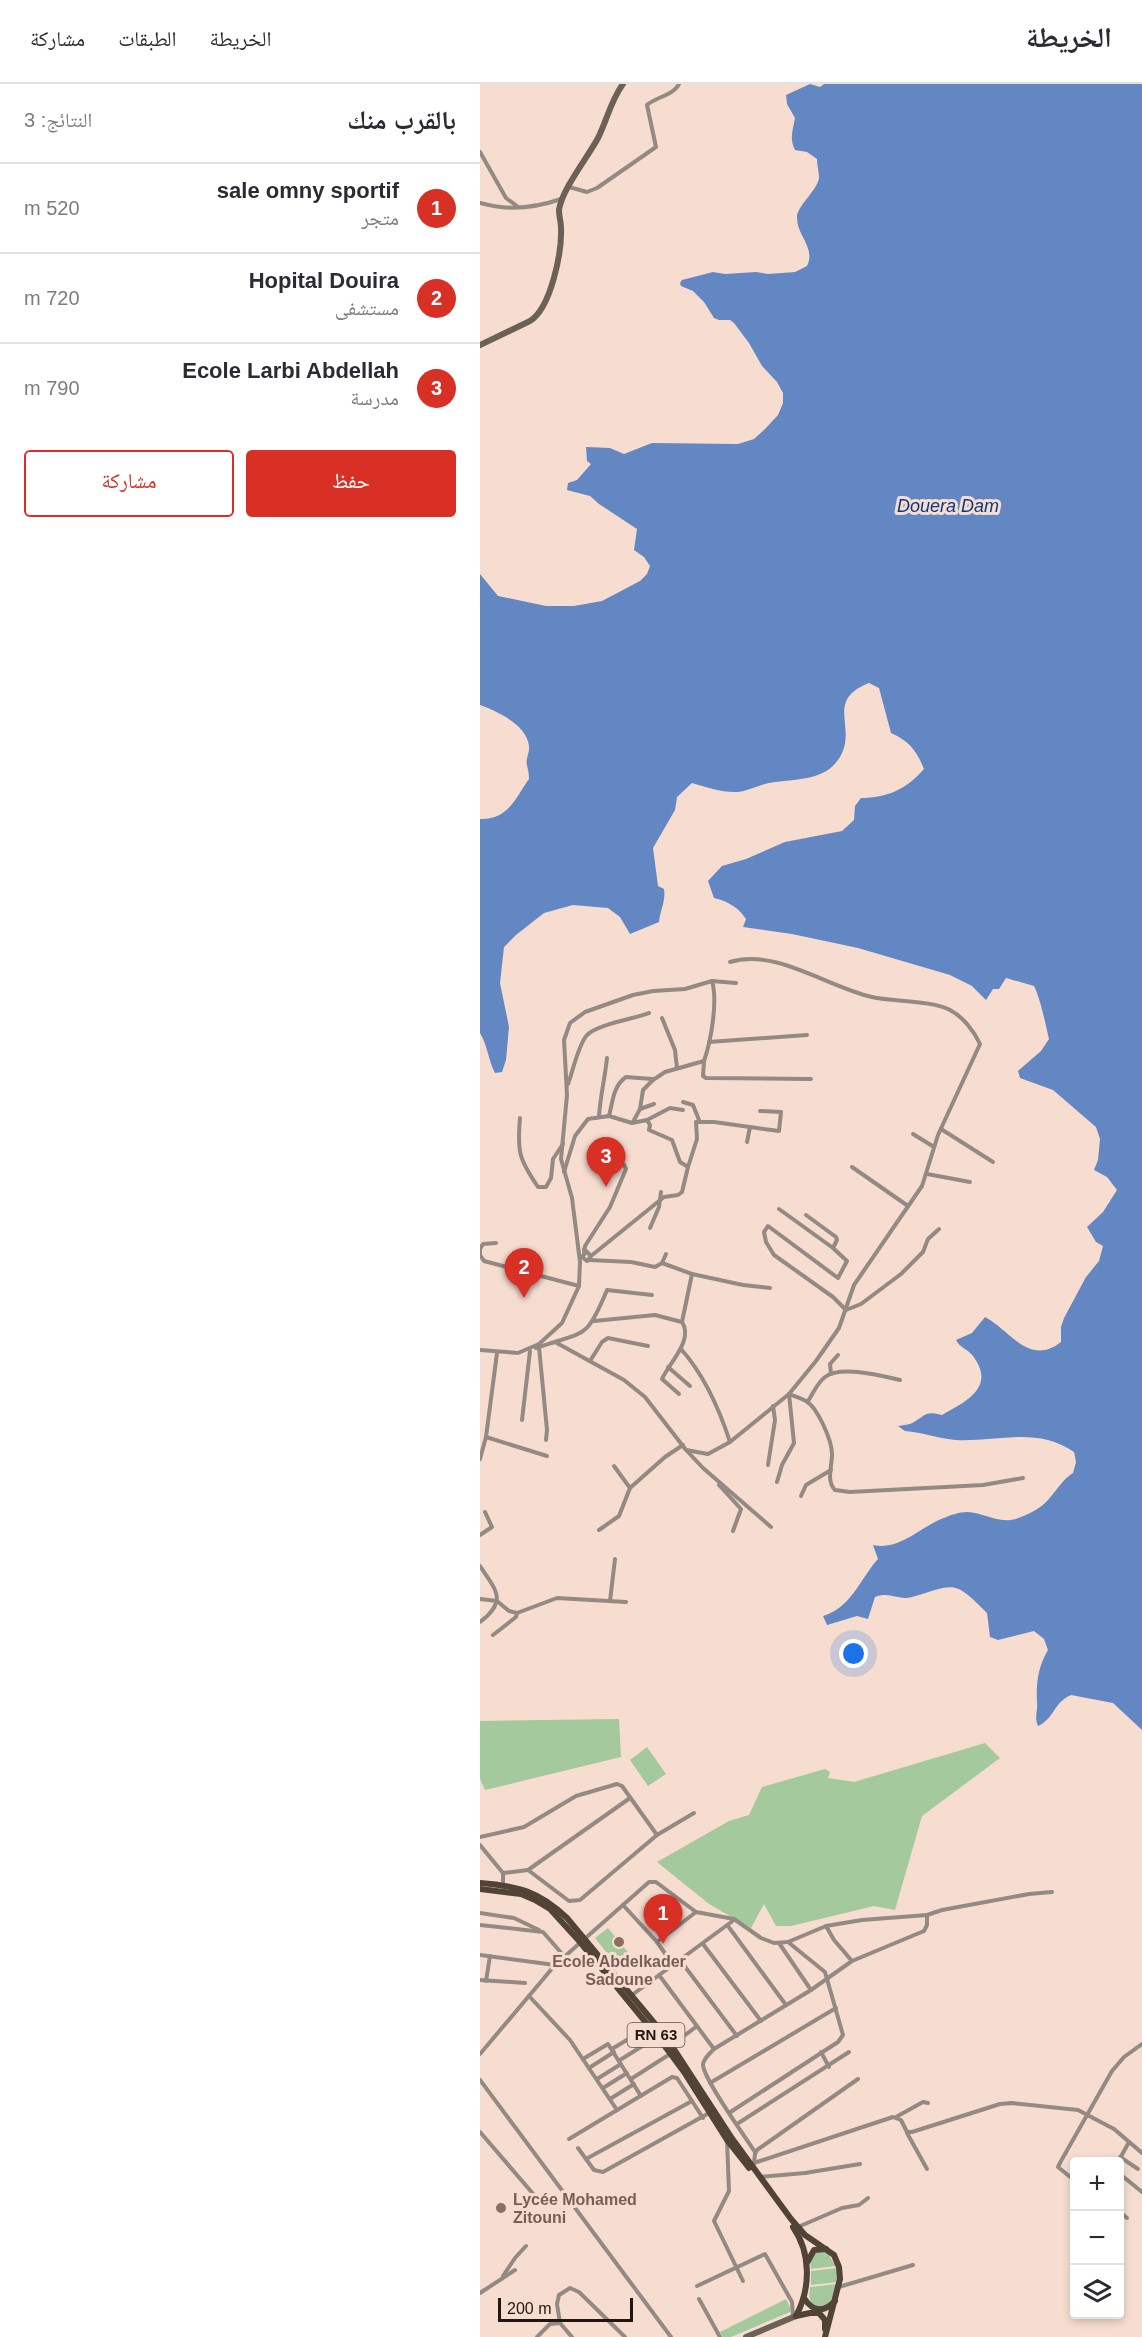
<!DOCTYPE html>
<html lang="ar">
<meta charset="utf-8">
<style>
body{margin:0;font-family:Helvetica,"Noto Naskh Arabic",sans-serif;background:#f2f2f3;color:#2b2b33;direction:rtl}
.controls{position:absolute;right:18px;bottom:18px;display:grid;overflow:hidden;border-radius:6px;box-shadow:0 3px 9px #0003}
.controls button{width:54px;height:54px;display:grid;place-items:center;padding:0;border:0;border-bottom:2px solid #e1e1e2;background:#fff;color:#2b2b33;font:30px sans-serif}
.scale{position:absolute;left:18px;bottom:15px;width:135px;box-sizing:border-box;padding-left:6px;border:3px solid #201713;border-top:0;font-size:16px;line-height:21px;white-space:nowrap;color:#201713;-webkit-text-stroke:4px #f6ddd0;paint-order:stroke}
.you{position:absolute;left:374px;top:1570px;width:21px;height:21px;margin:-15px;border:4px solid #fff;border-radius:50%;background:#1a73e8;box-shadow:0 0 0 9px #1a73e833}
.badge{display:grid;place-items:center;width:39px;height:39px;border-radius:50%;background:#d93025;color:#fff;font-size:20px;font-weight:700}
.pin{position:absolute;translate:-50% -50px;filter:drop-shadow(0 2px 3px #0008)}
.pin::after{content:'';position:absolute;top:32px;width:21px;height:18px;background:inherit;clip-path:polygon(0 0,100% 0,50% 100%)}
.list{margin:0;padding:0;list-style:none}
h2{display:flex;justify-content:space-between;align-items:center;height:78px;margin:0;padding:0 24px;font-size:26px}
h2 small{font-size:20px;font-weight:400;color:#7c7c81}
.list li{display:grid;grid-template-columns:39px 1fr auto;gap:18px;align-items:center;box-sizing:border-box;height:90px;padding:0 24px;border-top:2px solid #e1e1e2}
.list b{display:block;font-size:22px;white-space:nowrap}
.list p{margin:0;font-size:20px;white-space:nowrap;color:#7c7c81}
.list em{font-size:20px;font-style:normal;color:#7c7c81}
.actions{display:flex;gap:12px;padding:18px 24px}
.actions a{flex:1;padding:14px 0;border:2px solid #d93025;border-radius:6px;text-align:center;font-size:21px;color:#d93025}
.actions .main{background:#d93025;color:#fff}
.icon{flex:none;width:33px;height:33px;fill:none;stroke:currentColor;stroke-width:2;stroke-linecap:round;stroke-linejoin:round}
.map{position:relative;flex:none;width:662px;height:2253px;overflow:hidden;direction:ltr}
header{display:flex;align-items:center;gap:36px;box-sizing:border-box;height:84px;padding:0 30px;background:#fff;border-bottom:2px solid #e1e1e2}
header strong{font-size:28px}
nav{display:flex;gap:33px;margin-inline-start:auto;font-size:21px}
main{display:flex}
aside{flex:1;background:#fff}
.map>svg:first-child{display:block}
.green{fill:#a3c99c}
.water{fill:#6287c3}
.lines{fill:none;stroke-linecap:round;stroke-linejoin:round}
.street{stroke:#938a83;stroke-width:4}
.secondary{stroke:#6c6156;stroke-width:6}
.primary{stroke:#514437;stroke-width:6}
.education-dot{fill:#8d6e63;stroke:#f6ddd0;stroke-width:2}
.labels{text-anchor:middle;stroke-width:6;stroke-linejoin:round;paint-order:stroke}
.shield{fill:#f6ddd0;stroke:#60524c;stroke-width:1.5}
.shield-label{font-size:15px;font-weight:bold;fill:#201713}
.education-label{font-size:16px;font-weight:bold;fill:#785e54;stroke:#f6ddd0}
.water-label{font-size:18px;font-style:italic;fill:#0b3981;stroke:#f6ddd0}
</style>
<header>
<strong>الخريطة</strong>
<nav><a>الخريطة</a><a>الطبقات</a><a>مشاركة</a></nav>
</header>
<main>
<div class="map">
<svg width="662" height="2253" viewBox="0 0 662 2253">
<rect width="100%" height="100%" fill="#f6ddd0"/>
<!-- green -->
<g class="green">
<path d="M139 1635 141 1673 5 1706 0 1695V1637Z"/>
<path d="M505 1659 520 1674 442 1732 415 1826 394 1822 311 1842H296L284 1820 271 1844 229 1820 177 1778 249 1737 269 1731 282 1703 345 1685 350 1688 348 1694 374 1698Z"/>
<path d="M167 1663 186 1690 168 1702 150 1676Z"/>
<path d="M128 1844 152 1873 139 1884 115 1854Z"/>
<path d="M341 2167 348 2170 356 2182 331 2185 330 2176 334 2169Z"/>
<path d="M357 2184 358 2198 331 2201V2187Z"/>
<path d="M357 2200 350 2219 339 2225C328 2218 329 2214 330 2203Z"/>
<path d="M306 2215 311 2225 310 2228 251 2253H243L240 2248Z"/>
</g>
<!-- water -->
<path class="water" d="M330 0 340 3 344 0H662V1646L633 1619 591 1611C573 1619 575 1634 558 1642 554 1633 558 1627 557 1618 556 1599 558 1583 568 1566L564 1555 554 1547 518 1556 510 1553 507 1529C473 1494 474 1501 432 1513 419 1517 410 1507 395 1513L388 1535 377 1532 347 1541 343 1532C371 1524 380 1495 398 1475L393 1461C420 1467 441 1442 464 1434 470 1431 480 1428 487 1428 507 1429 520 1442 541 1433 551 1429 561 1424 568 1416 577 1406 582 1396 593 1389L596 1378 594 1368C557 1342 517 1358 476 1356 459 1355 442 1348 425 1347L418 1342C423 1341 430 1341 434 1338 447 1330 446 1327 462 1331 487 1317 516 1303 493 1272 488 1265 480 1264 476 1256L492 1249 505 1233C530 1246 549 1283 581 1258V1243L584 1234 606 1193 619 1177 623 1162 616 1158 607 1143 623 1128 637 1106 627 1093 614 1086 618 1076 620 1055 616 1043 573 1006 540 994 538 987 561 967 569 955C566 942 560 913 554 902L526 894 519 905H513L506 916 492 902 470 891 378 864 312 850 263 843 266 835C258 823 247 817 234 814L228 797 242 782 266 775 305 758 362 747 374 736 375 722 381 714C407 714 427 705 444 685 437 667 429 657 411 649L399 604 389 599C346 616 375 641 362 669 348 699 315 694 289 699 279 701 268 707 258 708 243 709 226 703 212 699L197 713 195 726 173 764 178 802 184 805C186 817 180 826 179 838L150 850 140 833 128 824 93 821 64 829 36 851 24 863 20 899 29 943 26 976 22 988 15 989C8 976 8 962 0 949V735C28 736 35 715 49 695 49 689 48 686 47 681 45 675 50 669 49 662 47 641 17 627 0 621V490L18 512 66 522H94L122 517 160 497 167 490 170 482 164 473 154 466 157 445 119 420 110 412 87 406 88 399 97 396 111 380 107 377 106 363 130 364 144 370 172 359 258 360 274 355 285 345 298 331 303 319V309L297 298 282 282 269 259 254 239 250 236H239L234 234 224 218 213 207 201 202 200 199 202 196 233 188 245 190 276 188 288 190 315 188 327 182C336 164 317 152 317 134 316 123 337 107 339 94 339 88 337 81 337 75L327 68 315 66C309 54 313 46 315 34L307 20 306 11Z"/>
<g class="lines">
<!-- street -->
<g class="street">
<path d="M0 68 26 114 37 122"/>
<path d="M89 103 107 108 117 104 176 63 167 21C176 13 194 11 199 0"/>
<path d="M0 119C27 127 55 124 81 115"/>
<path d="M182 934 195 966 197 984"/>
<path d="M229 958 327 951"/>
<path d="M224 977 223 992 226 994 331 995"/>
<path d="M88 1000C93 987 98 961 107 951 118 940 154 935 169 929"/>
<path d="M203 1018 213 1021 219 1036"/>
<path d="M160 1025 174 1020"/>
<path d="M129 1032C133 1017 133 1002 146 993L172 995"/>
<path d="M119 1033C120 1013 125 994 127 974"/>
<path d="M40 1034C37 1068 39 1075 58 1103H66L71 1094 73 1075 83 1060"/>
<path d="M167 1036 190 1024 203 1026"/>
<path d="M153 1038 160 1025 163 1006 173 996 185 988 224 977C231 957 238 917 232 897"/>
<path d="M461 1045 513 1078"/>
<path d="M433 1050 454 1063"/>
<path d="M267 1058 270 1043"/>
<path d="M372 1083 428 1122"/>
<path d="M84 1088 95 1052 108 1035 129 1032 152 1039 167 1036 170 1041 169 1046 192 1056 200 1078 208 1083 217 1055 216 1038H234L299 1047 301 1028 280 1027"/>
<path d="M447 1090 490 1098"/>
<path d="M299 1125 353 1164 367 1177 358 1194 288 1142 284 1148 286 1158 294 1171 353 1213 366 1226 381 1220 421 1190 443 1168 448 1155 459 1145"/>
<path d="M326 1131 356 1153 357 1156 353 1164"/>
<path d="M170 1144 179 1123 181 1108"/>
<path d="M0 1165 3 1160 16 1159"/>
<path d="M104 1165 111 1172 107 1177 102 1173 106 1168"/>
<path d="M0 1166V1171L4 1177 99 1202"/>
<path d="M104 1169 105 1162 130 1123 146 1085 144 1081 134 1076V1058"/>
<path d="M111 1172 184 1113 198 1111 202 1108 208 1083"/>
<path d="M109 1176 151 1178 175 1183 182 1179 186 1170"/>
<path d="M182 1179 212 1190 263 1201 290 1204"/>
<path d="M114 1237 175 1231 202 1238C214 1256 189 1279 182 1295L199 1310"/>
<path d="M202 1238 212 1190"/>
<path d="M75 1258 144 1296 165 1313 206 1366 228 1370 250 1358 309 1310 336 1277 359 1244 374 1201 442 1102 458 1051 500 960C494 947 483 933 470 926 451 916 413 918 392 913 347 903 296 864 250 878"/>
<path d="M59 1263 67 1346 66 1356"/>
<path d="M56 1264C105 1247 106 1257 127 1206L172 1211"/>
<path d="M201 1265C225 1292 239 1324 250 1358"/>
<path d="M0 1266 38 1269 59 1260 82 1239 99 1202 100 1178 92 1114 81 1075 87 1011 84 956 90 939 105 928 153 911 173 907 205 905 232 897 256 899"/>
<path d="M110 1277 122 1258 128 1254 168 1262"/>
<path d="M188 1283 210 1302"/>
<path d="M351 1290 350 1280 358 1271"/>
<path d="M328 1317C333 1310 337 1299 345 1293 361 1281 402 1292 420 1296"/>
<path d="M42 1336 50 1267"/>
<path d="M6 1353 67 1372"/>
<path d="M207 1367 223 1384 291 1443"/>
<path d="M0 1375 6 1353 17 1269"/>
<path d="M288 1381 295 1336 293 1322"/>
<path d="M134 1382 150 1404"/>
<path d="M297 1398 302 1381 314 1359 309 1310C314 1312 321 1314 326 1317 338 1324 352 1357 352 1370 352 1382 346 1397 355 1406L370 1408 503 1401 543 1394"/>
<path d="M239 1401 261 1425 253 1447"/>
<path d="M321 1412 326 1401 351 1386"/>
<path d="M119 1446 139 1432 150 1404 185 1373 203 1361"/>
<path d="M0 1451 12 1443 5 1428"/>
<path d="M0 1482C16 1506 28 1517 0 1538"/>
<path d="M0 1515 17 1517 29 1527 37 1529 77 1514 146 1518"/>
<path d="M130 1517 135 1475"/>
<path d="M13 1551 36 1533 37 1529"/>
<path d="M0 1753 44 1743 96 1712 137 1700 142 1702 177 1751"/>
<path d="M0 1761 23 1789V1803"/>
<path d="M48 1786 89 1817 100 1816 177 1751 214 1729"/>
<path d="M23 1789 48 1786 150 1714"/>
<path d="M143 1821 177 1858 193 1881"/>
<path d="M0 1829 34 1834 59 1846"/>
<path d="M0 1841 63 1848 84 1872"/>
<path d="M248 1842 306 1921"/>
<path d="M346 1842 354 1856 372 1877"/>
<path d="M177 1858 216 1828"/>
<path d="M299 1859 331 1906"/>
<path d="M223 1860 281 1937"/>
<path d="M0 1871 75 1881"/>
<path d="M200 1876 257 1952"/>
<path d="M179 1891 234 1965"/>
<path d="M0 1896 45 1899"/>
<path d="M6 1897 10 1872"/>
<path d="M152 1911 254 1836"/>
<path d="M49 1912 90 1956 137 2026"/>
<path d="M192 1961 217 1942"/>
<path d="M132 1965 168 1943"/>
<path d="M341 1968 349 1983"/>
<path d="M0 1970 75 1881 169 1798H176L216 1828 254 1835 281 1854 294 1859 308 1858 346 1842 382 1836 447 1831 462 1826 549 1810 572 1808"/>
<path d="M103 1975 128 1960 161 2012"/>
<path d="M140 1976 177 1953"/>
<path d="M109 1984 134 1968"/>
<path d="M117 1995 141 1980"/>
<path d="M151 1995 190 1970"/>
<path d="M0 1996 191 2253"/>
<path d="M230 1999 356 1924"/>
<path d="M123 2004 147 1989"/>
<path d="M130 2015 154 2000"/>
<path d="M212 2017 223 2034"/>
<path d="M249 2029 358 1958 363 1951 345 1888 308 1858"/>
<path d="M416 2033 443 2018 448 2019"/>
<path d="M257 2040 369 1968"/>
<path d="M0 2048 61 2119"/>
<path d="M427 2049 447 2085"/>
<path d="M89 2055 192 1993 197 1994 212 2017 106 2075"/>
<path d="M247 2057 249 2107 234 2137 263 2197"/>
<path d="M98 2064 114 2086 123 2088 229 2029"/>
<path d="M275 2068C266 2054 222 1993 223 1980 224 1974 230 1969 234 1965L331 1906 372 1877 444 1847 447 1841V1831"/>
<path d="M640 2073 658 2085"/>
<path d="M638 2078 649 2058"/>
<path d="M274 2079 275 2070 277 2066 378 1995"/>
<path d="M271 2080 413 2033 421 2036 427 2048H432L520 2020 532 2019 598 2026 634 2045 662 2069"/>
<path d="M640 2090 662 2108"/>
<path d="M280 2093 325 2089 380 2080"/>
<path d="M594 2096 578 2083 581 2077 632 1987 644 1973 662 1960"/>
<path d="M640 2128 647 2134"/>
<path d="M318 2143 362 2124 379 2121 388 2114"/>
<path d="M23 2192 35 2174 46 2162"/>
<path d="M217 2202 285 2170 312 2218 313 2232"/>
<path d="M359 2203 433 2181"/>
<path d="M0 2209 35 2186"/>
<path d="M219 2215 240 2253"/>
<path d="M80 2239 77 2220 79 2211 90 2204 99 2208 145 2253"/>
<path d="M57 2253 70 2240 80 2239 92 2253"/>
</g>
<!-- secondary -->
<g class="secondary">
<path d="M0 261 50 237C71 224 82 168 81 144 81 139 79 132 79 126 82 105 108 73 118 54 127 36 131 16 143 0"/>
<path d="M266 2253 316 2232"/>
</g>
<!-- primary -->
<g class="primary">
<path d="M0 1799C38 1802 59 1807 87 1834L186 1953 251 2053 311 2135 325 2151 354 2171 359 2183 360 2195 345 2253"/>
<path d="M0 1805 41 1810 55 1816 70 1825 100 1858 181 1957 204 1988 247 2056 269 2084"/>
<path d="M313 2143C331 2169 331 2204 316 2232"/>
<path d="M328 2177 334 2166 346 2165"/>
<path d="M324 2214C333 2228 344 2229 355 2217"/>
<path d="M316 2232 330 2229H339L345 2236V2245"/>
</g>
</g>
<!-- markers -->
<g class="education-dot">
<circle cx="139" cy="1858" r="6"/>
<circle cx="21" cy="2124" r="6"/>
</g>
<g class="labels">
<!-- shield labels -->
<rect class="shield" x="147.5" y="1939" width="57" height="24" rx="4.5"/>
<g class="shield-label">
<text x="176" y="1956">RN 63</text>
</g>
<!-- education labels -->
<g class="education-label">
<text x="139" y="1883">Ecole Abdelkader<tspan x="139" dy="18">Sadoune</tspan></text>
<text x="33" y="2121" text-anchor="start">Lycée Mohamed<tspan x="33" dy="18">Zitouni</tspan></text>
</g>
<!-- water labels -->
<g class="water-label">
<text x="468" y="428">Douera Dam</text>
</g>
</g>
</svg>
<div class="controls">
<button>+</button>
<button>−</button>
<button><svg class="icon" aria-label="layers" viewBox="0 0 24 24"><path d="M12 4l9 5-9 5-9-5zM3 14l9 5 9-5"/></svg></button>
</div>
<div class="scale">200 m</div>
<div class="you"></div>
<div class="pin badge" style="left:183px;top:1860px">1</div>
<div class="pin badge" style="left:44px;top:1214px">2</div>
<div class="pin badge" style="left:126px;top:1103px">3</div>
</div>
<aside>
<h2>بالقرب منك<small>النتائج: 3</small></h2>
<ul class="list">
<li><span class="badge">1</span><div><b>sale omny sportif</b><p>متجر</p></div><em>520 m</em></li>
<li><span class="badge">2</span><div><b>Hopital Douira</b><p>مستشفى</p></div><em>720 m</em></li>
<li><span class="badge">3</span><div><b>Ecole Larbi Abdellah</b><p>مدرسة</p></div><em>790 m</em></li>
</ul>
<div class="actions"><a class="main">حفظ</a><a>مشاركة</a></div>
</aside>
</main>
